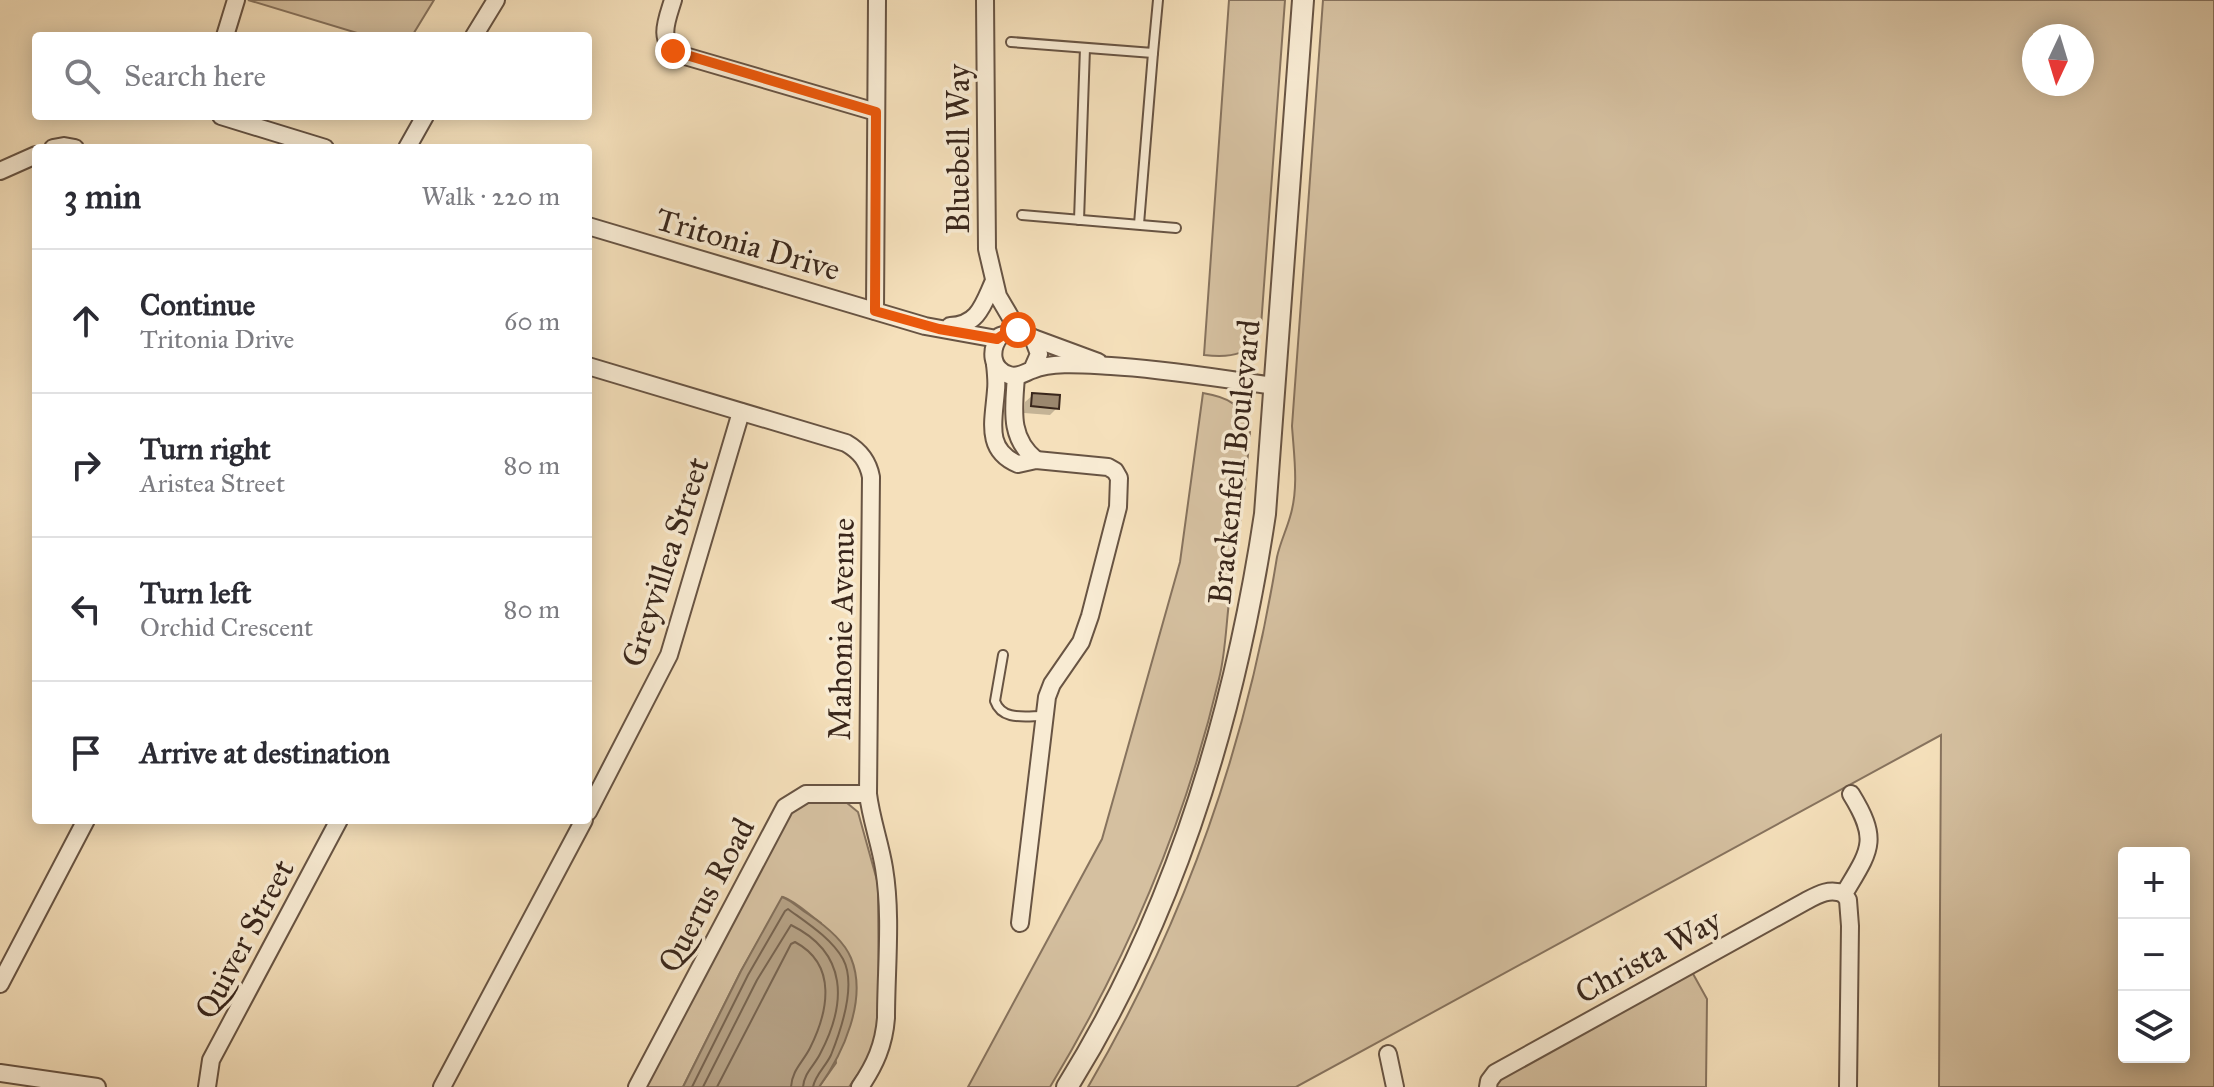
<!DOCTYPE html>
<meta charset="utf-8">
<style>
body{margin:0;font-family:"IM FELL Great Primer",serif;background:#f7f7f7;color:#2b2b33}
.controls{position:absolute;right:24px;bottom:24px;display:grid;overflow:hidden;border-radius:8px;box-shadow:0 4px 20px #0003}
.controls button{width:72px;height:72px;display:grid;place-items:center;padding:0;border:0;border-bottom:2px solid #e1e1e2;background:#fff;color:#2b2b33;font:40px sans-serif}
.compass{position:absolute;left:2022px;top:24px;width:72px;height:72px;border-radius:50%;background:#fff;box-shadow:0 4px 20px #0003;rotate:184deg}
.stop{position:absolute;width:24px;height:24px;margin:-18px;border:6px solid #ea580c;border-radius:50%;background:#fff}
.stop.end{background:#ea580c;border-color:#fff;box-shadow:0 2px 8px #0008}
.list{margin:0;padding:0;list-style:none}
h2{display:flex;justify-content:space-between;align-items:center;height:104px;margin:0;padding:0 32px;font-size:34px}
h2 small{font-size:26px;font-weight:400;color:#7c7c81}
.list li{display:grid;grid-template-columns:52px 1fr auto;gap:24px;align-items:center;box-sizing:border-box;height:144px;padding:0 32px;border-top:2px solid #e1e1e2}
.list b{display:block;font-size:30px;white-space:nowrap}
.list p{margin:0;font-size:26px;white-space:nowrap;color:#7c7c81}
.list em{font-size:26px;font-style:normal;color:#7c7c81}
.icon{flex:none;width:44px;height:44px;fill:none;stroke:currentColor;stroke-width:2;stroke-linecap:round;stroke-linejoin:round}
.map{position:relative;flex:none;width:2214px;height:1087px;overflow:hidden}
.search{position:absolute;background:#fff;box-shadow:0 4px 20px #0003;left:32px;top:32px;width:560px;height:88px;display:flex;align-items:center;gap:20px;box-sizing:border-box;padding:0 28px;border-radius:8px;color:#7c7c81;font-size:30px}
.panel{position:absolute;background:#fff;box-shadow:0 4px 20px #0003;left:32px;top:144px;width:560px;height:680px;border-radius:8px}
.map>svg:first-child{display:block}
.green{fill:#d5c0a0;stroke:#87735e;stroke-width:2;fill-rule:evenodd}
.water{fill:#b5a185;stroke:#83705b;stroke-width:2}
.shadow{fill:#0003}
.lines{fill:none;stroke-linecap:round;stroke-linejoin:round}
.shore{stroke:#776450;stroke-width:2}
.building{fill:#9b876e;stroke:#39261b;stroke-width:2}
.service-casing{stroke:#685443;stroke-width:12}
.minor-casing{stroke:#685443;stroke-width:20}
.tertiary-casing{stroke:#685443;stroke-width:24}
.service{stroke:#f8ebd3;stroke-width:8}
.minor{stroke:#f8ebd3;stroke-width:16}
.tertiary{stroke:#f8ebd3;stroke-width:20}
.route{stroke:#ea580c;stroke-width:10}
.labels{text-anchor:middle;stroke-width:7;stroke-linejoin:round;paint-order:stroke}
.street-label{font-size:32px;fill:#39261b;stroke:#f8ebd3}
</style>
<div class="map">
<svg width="2214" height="1087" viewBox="0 0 2214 1087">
<rect width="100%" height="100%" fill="#f5e0bb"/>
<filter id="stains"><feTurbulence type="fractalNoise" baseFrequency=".0025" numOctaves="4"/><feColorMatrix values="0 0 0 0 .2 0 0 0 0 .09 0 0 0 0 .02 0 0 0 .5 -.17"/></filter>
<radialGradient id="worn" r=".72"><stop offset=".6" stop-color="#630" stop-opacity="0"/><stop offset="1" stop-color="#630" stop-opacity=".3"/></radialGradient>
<!-- green -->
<g class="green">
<path d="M248 0H434L412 36H367Z"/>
<path d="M1229 0H1285L1261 326C1253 356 1231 358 1204 355Z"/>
<path d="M1323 0H2214V1087H1939L1941 735 1296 1087H1088C1184 923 1247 744 1277 557 1280 543 1286 531 1290 517 1299 488 1294 456 1292 426ZM2034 36H2082V84H2034ZM2184 853V1057H2124V853Z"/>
<path d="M1203 393C1227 397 1244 404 1246 431L1250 432C1246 486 1238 540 1230 594 1226 622 1226 651 1219 679 1185 823 1126 961 1050 1087H968L1102 839 1180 562Z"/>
<path d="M814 801 847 803 858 812 878 884 879 1027 871 1055 849 1087H819L836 1063 821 923C809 915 797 902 783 897L741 971 683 1087H645L788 817C794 808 803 803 814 801Z"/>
<path d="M1692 972 1707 999 1706 1087H1495L1504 1075Z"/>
</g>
<!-- water -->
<path class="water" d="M782 897C793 901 798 908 808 914 823 924 844 941 851 958 868 999 843 1054 819 1087H683L741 971Z"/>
<!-- shadow -->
<path class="shadow" d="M1033 395 1057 408 1050 415 1024 413 1025 402Z"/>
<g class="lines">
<!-- shore -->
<g class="shore">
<path d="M692 1087 748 975 785 911 788 909C807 923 831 938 843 959 857 985 841 1030 831 1055 826 1066 815 1075 813 1087"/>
<path d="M703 1087 757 980 791 925C848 953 847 1003 820 1054 814 1066 804 1073 803 1087"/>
<path d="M717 1087 791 944 795 942C838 965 828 1012 810 1048 803 1062 792 1070 791 1087"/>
</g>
</g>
<!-- building -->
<path class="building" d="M1032 393 1060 395 1059 409 1031 406Z"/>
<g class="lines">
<!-- service casing -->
<g class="service-casing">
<g id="service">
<path d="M1011 42 1153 53 1158 0"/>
<path d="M1022 215 1176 228"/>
<path d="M1079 220 1085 48"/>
<path d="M1139 224 1153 53"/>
<path d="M1003 655 995 701C1002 721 1025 716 1043 716"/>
</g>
</g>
<!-- minor casing -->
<g class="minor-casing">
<g id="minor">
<path d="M673 0C667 20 657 40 678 54L876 112"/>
<path d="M985 0 987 249 998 296 1018 330"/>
<path d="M225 36 236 0"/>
<path d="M474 36 496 0"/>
<path d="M221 116 325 148"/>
<path d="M53 148 64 146 75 148"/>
<path d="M407 148 425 116"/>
<path d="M0 171 36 155"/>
<path d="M588 226 925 326 997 339"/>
<path d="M875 311 877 0"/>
<path d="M950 326C978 325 983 305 993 283"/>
<path d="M1033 338 1098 362"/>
<path d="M995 364C996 373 997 382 996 390 994 420 984 450 1018 464L1036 460 1108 467 1115 471 1119 478 1118 507 1090 616 1081 642 1052 684 1047 697 1020 923"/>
<path d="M588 366 846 443C860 451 868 461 871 477L868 794C871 819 880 843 884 868 892 916 886 969 886 1018 884 1045 875 1065 860 1087"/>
<path d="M1032 370 1039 354 1033 338 1018 330 1000 336C990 349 990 369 1009 375 1018 378 1024 373 1032 370 1054 361 1088 365 1111 366 1166 369 1221 379 1275 386"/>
<path d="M1016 376C1014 408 1008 437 1036 460"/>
<path d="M588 812 669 655 741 412"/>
<path d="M0 984 86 820"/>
<path d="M1388 1054 1395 1087"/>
<path d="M0 1073 97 1087"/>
<path d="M207 1087 211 1060 339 820"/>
<path d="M442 1087 584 820"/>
<path d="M637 1087 785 807 806 794H868"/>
<path d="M1488 1087 1489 1081 1495 1073 1806 901C1819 894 1830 888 1844 894"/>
<path d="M1848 1087 1850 926 1848 900 1844 894C1870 850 1880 841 1851 794"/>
</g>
</g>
<!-- tertiary casing -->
<g class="tertiary-casing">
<path id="tertiary" d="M1067 1087C1175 914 1235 714 1265 514L1303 0"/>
</g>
<!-- service -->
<use href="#service" class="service"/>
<!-- minor -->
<use href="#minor" class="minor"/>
<!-- tertiary -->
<use href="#tertiary" class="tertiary"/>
</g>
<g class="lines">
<!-- route -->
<path class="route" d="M673 51 876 112 875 311 939 329 997 339 1009 331 1018 330"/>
</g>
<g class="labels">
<!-- street labels -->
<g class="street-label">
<text transform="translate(958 149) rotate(-90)" y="11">Bluebell Way</text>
<text transform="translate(748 244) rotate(16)" y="11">Tritonia Drive</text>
<text transform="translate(1234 462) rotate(-84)" y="11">Brackenfell Boulevard</text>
<text transform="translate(665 562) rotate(-72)" y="11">Greyvillea Street</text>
<text transform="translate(841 629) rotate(-89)" y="11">Mahonie Avenue</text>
<text transform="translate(706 895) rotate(-62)" y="11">Querus Road</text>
<text transform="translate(244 939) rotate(-62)" y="11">Quiver Street</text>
<text transform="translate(1648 956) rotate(-29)" y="11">Christa Way</text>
</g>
</g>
<rect width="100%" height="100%" filter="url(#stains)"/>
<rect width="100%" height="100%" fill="url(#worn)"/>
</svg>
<div class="controls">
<button>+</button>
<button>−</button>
<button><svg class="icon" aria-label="layers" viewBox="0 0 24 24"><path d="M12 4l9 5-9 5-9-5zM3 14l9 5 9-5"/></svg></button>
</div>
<svg class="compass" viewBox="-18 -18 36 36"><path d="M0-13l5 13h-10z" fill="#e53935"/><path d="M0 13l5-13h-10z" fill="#7c7c81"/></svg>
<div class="stop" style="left:1018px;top:330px"></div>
<div class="stop end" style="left:673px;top:51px"></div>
<div class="search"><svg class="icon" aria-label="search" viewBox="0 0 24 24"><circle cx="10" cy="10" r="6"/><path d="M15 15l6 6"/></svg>Search here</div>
<section class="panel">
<h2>3 min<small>Walk · 220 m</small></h2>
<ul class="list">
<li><svg class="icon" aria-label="ahead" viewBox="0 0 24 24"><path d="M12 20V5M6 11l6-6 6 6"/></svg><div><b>Continue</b><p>Tritonia Drive</p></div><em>60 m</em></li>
<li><svg class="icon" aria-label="right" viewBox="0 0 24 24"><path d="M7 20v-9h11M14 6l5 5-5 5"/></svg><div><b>Turn right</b><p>Aristea Street</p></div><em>80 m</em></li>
<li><svg class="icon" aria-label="left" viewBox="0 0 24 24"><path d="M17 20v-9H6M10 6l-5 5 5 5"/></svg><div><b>Turn left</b><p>Orchid Crescent</p></div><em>80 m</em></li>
<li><svg class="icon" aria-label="arrive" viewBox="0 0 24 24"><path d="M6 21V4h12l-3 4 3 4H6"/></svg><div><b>Arrive at destination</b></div></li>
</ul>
</section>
</div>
